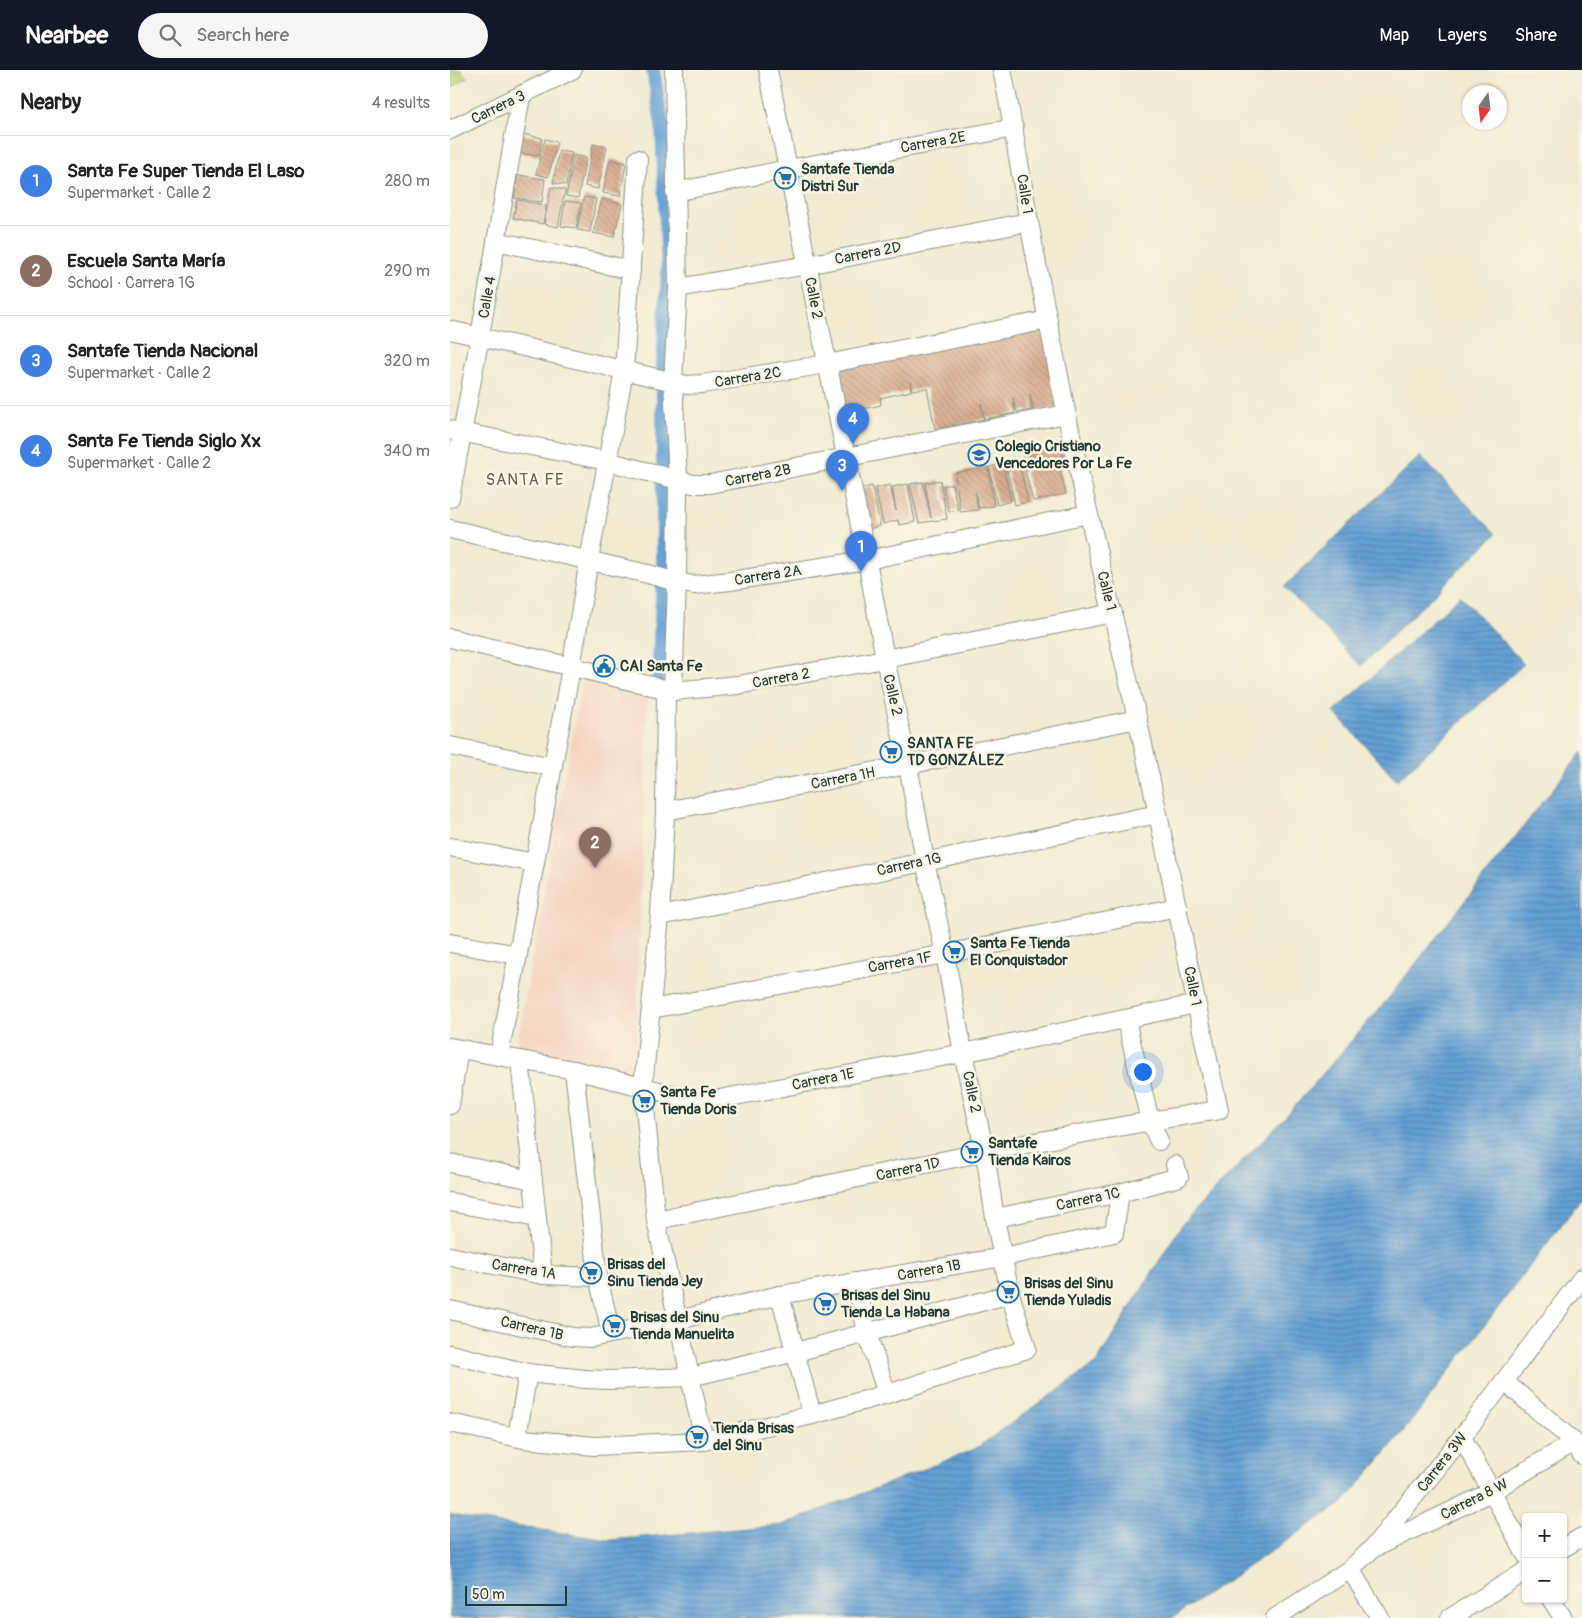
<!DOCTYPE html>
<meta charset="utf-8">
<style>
body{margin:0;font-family:Pangolin,sans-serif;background:#f6f6f6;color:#222}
.controls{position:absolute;right:15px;bottom:15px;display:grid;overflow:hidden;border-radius:5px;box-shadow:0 1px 4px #0004}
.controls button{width:45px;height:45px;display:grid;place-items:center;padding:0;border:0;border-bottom:1px solid #e0e0e0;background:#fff;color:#222;font:25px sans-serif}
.compass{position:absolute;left:1012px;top:15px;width:45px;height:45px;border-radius:50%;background:#fff;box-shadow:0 1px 4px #0004;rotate:194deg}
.scale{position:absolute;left:15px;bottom:12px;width:102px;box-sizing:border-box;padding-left:5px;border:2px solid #1f3d34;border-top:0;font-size:14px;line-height:18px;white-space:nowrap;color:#1f3d34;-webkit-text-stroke:4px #fcf5e5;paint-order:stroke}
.you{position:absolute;left:692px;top:1001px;width:18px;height:18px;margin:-12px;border:4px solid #fff;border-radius:50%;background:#1a73e8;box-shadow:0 0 0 8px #1a73e833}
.badge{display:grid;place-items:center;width:32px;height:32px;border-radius:50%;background:#111827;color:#fff;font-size:16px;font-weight:700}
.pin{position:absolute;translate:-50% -41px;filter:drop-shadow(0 1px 2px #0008)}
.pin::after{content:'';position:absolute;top:26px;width:18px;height:15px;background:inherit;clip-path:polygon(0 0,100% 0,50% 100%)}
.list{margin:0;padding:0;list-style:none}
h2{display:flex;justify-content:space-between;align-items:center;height:65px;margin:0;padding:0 20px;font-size:21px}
h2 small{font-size:16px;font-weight:400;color:#767676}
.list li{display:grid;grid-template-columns:32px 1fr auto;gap:15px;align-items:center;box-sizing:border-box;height:90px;padding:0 20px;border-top:1px solid #e0e0e0}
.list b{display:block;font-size:19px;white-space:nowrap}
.list p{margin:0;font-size:16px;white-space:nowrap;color:#767676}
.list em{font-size:16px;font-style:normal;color:#767676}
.icon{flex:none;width:28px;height:28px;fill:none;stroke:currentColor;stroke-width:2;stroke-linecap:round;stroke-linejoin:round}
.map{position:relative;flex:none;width:1132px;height:1548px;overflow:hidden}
header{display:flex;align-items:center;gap:30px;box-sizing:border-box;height:70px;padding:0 25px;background:#111827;color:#fff}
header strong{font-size:24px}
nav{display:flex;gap:28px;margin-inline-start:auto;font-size:18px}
.search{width:350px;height:45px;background:#f6f6f6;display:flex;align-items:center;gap:12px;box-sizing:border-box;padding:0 18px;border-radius:28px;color:#767676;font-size:19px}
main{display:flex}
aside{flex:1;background:#fff}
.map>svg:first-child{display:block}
.built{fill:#f4d3c0}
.park{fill:url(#park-crowns);stroke:#6c8754}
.water{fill:url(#water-rules);stroke:#426e84}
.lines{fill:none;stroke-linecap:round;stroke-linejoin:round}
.canal{stroke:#64a0d4;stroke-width:14}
.building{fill:url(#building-back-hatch)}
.minor-casing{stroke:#889483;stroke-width:20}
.minor{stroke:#fff;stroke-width:18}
.labels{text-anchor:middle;stroke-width:5;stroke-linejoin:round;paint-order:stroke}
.street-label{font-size:15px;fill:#1f3d34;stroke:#fcf5e5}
.poi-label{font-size:15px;font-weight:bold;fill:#1f3d34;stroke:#fcf5e5;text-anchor:start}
.neighbourhood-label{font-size:16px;letter-spacing:1px;fill:#606454;stroke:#fcf5e5}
</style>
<header>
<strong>Nearbee</strong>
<div class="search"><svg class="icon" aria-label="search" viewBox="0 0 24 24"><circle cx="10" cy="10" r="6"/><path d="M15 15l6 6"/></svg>Search here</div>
<nav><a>Map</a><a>Layers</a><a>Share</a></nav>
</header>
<main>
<aside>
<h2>Nearby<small>4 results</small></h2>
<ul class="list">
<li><span class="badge" style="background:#3f7fe0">1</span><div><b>Santa Fe Super Tienda El Laso</b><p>Supermarket · Calle 2</p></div><em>280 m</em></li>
<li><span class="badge" style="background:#8d6e63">2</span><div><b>Escuela Santa María</b><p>School · Carrera 1G</p></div><em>290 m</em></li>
<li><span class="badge" style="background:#3f7fe0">3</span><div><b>Santafe Tienda Nacional</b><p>Supermarket · Calle 2</p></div><em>320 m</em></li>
<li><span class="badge" style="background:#3f7fe0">4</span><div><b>Santa Fe Tienda Siglo Xx</b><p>Supermarket · Calle 2</p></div><em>340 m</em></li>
</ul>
</aside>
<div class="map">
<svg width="1132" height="1548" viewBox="0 0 1132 1548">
<defs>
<pattern id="park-crowns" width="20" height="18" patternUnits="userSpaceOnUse" patternTransform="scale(1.25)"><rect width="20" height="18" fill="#b9d175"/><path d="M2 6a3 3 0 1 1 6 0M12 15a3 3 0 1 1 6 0" fill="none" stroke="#9fb466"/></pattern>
<pattern id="water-rules" width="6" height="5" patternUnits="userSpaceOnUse" patternTransform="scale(1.25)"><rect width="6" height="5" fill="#64a0d4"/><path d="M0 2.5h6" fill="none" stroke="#5284ad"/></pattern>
<pattern id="building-back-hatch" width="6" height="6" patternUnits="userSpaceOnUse" patternTransform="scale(1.25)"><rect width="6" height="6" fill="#d9ac8f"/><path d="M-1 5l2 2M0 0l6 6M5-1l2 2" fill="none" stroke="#af8d76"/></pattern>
</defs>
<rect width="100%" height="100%" fill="#fcf5e5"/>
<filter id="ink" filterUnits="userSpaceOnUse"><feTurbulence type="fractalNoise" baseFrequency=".02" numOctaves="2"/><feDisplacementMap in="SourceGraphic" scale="10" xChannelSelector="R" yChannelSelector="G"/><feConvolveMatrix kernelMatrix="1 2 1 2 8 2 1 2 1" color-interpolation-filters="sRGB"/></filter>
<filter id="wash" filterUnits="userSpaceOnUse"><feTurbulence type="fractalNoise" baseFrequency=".0096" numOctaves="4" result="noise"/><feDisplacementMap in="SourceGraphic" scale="20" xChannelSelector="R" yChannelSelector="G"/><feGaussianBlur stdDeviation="1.12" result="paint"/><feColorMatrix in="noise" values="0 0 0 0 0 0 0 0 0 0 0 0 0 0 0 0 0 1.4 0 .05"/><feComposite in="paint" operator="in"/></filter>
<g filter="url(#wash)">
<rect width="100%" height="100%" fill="#f2ebd2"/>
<!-- built -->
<path class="built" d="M133 606 198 618 185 1000 66 978Z"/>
<!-- park -->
<path class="park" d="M0 0H11L17 8 0 19Z"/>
<!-- water -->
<g class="water">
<path d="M970 386 1046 464 911 596 834 517Z"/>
<path d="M1010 526 1074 594 947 710 884 642Z"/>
<path d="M1132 682V1128L953 1362 894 1432 722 1548H0V1444L25 1450 159 1470 332 1455 525 1379 646 1293 732 1154 838 1044 937 930Z"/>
</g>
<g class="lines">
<!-- canal -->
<path class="canal" d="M203 0 212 55 218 202 213 298V508L208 614"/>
</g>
<g id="blocks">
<!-- building -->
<g class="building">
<path d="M72 64 92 68 89 86 69 83Z"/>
<path d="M95 69 107 72 98 107 86 104Z"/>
<path d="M143 74 157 77 148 119 135 116Z"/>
<path d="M109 81 122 83 116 115 103 113Z"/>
<path d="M124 85 136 88 128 128 116 126Z"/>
<path d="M160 89 176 93 170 126 153 123Z"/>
<path d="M68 105 95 109 92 132 64 128Z"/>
<path d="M101 117 115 120 108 157 94 154Z"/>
<path d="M134 127 146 129 140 162 127 160Z"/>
<path d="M152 129 172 134 164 167 143 163Z"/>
<path d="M67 130 96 135 93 154 63 148Z"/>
<path d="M115 131 131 133 126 158 111 156Z"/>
<path d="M593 252 611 337 584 341 580 324 582 340 567 342 563 328 565 343 534 349 531 333 534 349 485 359 477 318 462 320 460 312 461 321 430 328 431 335 395 343 384 293Z"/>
<path d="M611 374 614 388 575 397 572 382Z"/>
<path d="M608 392 616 424 583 431 575 400Z"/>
<path d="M553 394 561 431 547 435 539 397Z"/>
<path d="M538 397 544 436 529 438 525 422 528 440 510 442 505 403Z"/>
<path d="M570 398 578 432 565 435 557 400Z"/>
<path d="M490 410 497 449 469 453 460 414 473 412 481 448 475 413Z"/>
<path d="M458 414 465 452 449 455 448 450 433 454 425 418 440 415 446 441 442 417Z"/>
<path d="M502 414 508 440 499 442 493 416Z"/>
<path d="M422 416 430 456 418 459 410 419Z"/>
</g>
</g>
</g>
<g filter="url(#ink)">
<use href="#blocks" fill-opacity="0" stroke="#889483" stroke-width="1"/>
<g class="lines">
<!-- minor casing -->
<g class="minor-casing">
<g id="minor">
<path d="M0 60 122 0"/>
<path d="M225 122 338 99 564 58"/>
<path d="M46 171 181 200"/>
<path d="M228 218 357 195 579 152"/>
<path d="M0 260 237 315 252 314 377 294 598 250"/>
<path d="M0 360 157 391 243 414H260L616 344"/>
<path d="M0 428 30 266 71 26"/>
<path d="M0 459 198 504 227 512 244 515 280 511 417 490 638 444"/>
<path d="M0 568 223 621 288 615 435 589 663 543"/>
<path d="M216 620 215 741 210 846 193 1017 206 1150 254 1371"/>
<path d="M223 621 227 512 228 410 223 312 228 218 224 0"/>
<path d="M0 676 103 697"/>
<path d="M215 741 458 695 688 649"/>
<path d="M0 777 85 793"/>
<path d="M210 846 708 744"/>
<path d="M0 873 68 885"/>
<path d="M201 939 495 884 728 837"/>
<path d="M678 958 700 1051 709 1071"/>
<path d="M0 977 124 1000 233 1027 264 1030 513 983 746 934"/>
<path d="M49 986 121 598 139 490 174 301 188 89"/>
<path d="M70 990 93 1205"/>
<path d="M124 1000 148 1207 161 1263"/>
<path d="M0 1035 9 979"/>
<path d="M0 1093 83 1110"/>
<path d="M0 1132 87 1148"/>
<path d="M545 1148 670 1123 729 1107 725 1095"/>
<path d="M206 1150C394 1112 581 1069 769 1040 740 910 717 778 687 648 664 547 638 448 617 346 604 282 591 217 579 152 570 102 563 51 552 0"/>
<path d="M0 1186 93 1205 148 1207"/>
<path d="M406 1212 417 1263 437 1324"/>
<path d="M330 1225 362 1345"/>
<path d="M0 1240 123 1267 141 1268 228 1250 330 1225 553 1187 664 1163 670 1123"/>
<path d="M0 1284 78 1303 135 1309 158 1310 240 1307 346 1282 560 1224"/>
<path d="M1054 1311 1124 1372 1132 1385"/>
<path d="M0 1353 74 1369 144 1376 254 1371 362 1345 437 1324 577 1279 560 1224 545 1148 535 1083 513 983 495 884 475 791 458 695 435 589 417 490 318 0"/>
<path d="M67 1367 78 1303"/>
<path d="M1012 1367 1076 1485"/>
<path d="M926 1477 1041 1422 1124 1372"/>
<path d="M1113 1478 1132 1467"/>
<path d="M900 1499 930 1548"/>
<path d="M1101 1529 1113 1548"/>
<path d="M825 1548 900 1499 921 1480 1012 1367 1132 1208"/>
<path d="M1000 1548 1076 1501"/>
</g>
</g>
<!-- minor -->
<use href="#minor" class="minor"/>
</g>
</g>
<!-- icons -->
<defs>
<g id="supermarket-ring" transform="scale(1.125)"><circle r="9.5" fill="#fcf5e5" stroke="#1f6fb2" stroke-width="1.5"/><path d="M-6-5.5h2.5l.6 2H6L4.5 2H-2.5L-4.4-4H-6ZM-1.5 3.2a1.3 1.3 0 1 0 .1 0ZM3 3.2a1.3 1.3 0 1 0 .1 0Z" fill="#1f6fb2"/></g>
<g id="school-ring" transform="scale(1.125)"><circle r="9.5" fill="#fcf5e5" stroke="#1f6fb2" stroke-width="1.5"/><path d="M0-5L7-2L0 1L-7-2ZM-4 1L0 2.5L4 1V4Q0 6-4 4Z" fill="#1f6fb2"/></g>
<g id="civic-ring" transform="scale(1.125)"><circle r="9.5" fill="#fcf5e5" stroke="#1f6fb2" stroke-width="1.5"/><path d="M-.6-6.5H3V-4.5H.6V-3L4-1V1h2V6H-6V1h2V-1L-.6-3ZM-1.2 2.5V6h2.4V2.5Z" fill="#1f6fb2"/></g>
</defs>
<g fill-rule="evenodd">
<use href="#supermarket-ring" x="335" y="108"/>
<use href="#school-ring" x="529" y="385"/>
<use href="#civic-ring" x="154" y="596"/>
<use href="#supermarket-ring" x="441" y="682"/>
<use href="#supermarket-ring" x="504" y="882"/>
<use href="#supermarket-ring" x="194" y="1031"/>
<use href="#supermarket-ring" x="522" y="1082"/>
<use href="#supermarket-ring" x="141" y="1203"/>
<use href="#supermarket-ring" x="558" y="1222"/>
<use href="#supermarket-ring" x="375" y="1234"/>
<use href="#supermarket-ring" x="164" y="1256"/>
<use href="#supermarket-ring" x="247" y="1367"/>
</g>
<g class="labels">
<!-- street labels -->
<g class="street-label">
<text transform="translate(48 37) rotate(-26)" y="5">Carrera 3</text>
<text transform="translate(483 72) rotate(-10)" y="5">Carrera 2E</text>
<text transform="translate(575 124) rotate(81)" y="5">Calle 1</text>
<text transform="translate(418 183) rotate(-11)" y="5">Carrera 2D</text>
<text transform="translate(37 227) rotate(-80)" y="5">Calle 4</text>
<text transform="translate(364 228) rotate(79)" y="5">Calle 2</text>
<text transform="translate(298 307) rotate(-9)" y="5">Carrera 2C</text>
<text transform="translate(308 405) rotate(-11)" y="5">Carrera 2B</text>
<text transform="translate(318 505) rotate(-9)" y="5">Carrera 2A</text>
<text transform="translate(657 521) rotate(76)" y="5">Calle 1</text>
<text transform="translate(331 608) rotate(-10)" y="5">Carrera 2</text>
<text transform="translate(443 625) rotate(77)" y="5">Calle 2</text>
<text transform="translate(393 708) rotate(-11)" y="5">Carrera 1H</text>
<text transform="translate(459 794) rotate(-12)" y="5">Carrera 1G</text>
<text transform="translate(450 892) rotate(-10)" y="5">Carrera 1F</text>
<text transform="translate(743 916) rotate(79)" y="5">Calle 1</text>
<text transform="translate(373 1009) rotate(-11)" y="5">Carrera 1E</text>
<text transform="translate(522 1022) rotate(78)" y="5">Calle 2</text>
<text transform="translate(458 1099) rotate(-12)" y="5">Carrera 1D</text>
<text transform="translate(638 1129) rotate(-12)" y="5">Carrera 1C</text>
<text transform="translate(74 1199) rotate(9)" y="5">Carrera 1A</text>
<text transform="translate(479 1200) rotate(-10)" y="5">Carrera 1B</text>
<text transform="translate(82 1258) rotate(13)" y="5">Carrera 1B</text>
<text transform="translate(992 1392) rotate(-52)" y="5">Carrera 3W</text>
<text transform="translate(1024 1429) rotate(-27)" y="5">Carrera 8 W</text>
</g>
<!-- poi labels -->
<g class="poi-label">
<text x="351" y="104">Santafe Tienda<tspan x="351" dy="17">Distri Sur</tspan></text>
<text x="545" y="381">Colegio Cristiano<tspan x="545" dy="17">Vencedores Por La Fe</tspan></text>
<text x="170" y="601">CAI Santa Fe</text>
<text x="457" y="678">SANTA FE<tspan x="457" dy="17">TD GONZÁLEZ</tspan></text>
<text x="520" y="878">Santa Fe Tienda<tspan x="520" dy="17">El Conquistador</tspan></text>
<text x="210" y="1027">Santa Fe<tspan x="210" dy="17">Tienda Doris</tspan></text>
<text x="538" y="1078">Santafe<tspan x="538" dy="17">Tienda Kairos</tspan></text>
<text x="157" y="1199">Brisas del<tspan x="157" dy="17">Sinu Tienda Jey</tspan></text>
<text x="574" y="1218">Brisas del Sinu<tspan x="574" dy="17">Tienda Yuladis</tspan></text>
<text x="391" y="1230">Brisas del Sinu<tspan x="391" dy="17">Tienda La Habana</tspan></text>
<text x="180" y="1252">Brisas del Sinu<tspan x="180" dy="17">Tienda Manuelita</tspan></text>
<text x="263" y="1363">Tienda Brisas<tspan x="263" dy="17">del Sinu</tspan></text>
</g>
<!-- neighbourhood labels -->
<g class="neighbourhood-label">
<text x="75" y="415">SANTA FE</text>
</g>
</g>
</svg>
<div class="controls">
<button>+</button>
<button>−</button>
</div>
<svg class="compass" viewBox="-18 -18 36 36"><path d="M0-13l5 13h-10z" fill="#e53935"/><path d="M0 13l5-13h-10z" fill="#767676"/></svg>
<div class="scale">50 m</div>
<div class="you"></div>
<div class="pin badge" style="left:411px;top:502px;background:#3f7fe0">1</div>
<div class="pin badge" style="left:145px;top:798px;background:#8d6e63">2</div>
<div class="pin badge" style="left:392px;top:421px;background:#3f7fe0">3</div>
<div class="pin badge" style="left:403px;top:374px;background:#3f7fe0">4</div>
</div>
</main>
